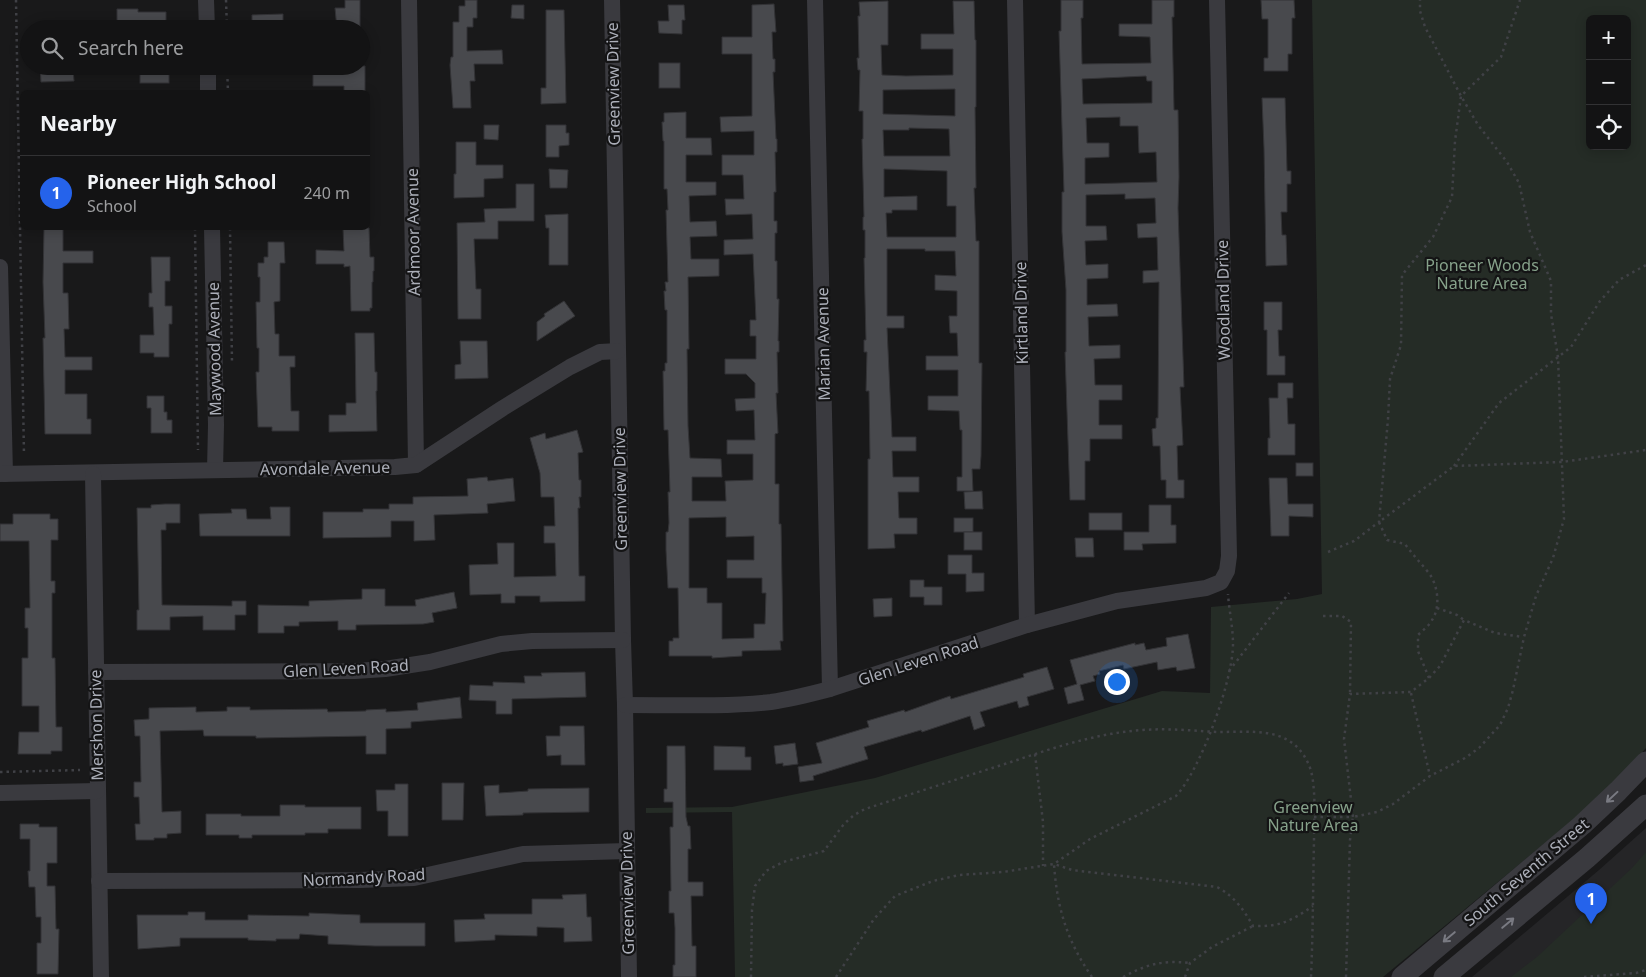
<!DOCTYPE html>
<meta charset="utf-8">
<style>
body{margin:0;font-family:"Noto Sans",sans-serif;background:#1c1c1d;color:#f1f3f6}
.controls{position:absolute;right:15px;top:15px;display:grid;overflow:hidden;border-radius:8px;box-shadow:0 2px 12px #0003}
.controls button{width:45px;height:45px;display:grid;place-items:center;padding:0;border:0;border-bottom:1px solid #323234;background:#131314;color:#f1f3f6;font:25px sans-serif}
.you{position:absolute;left:1116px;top:681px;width:18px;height:18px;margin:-12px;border:4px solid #fff;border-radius:50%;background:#1a73e8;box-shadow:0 0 0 8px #1a73e833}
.badge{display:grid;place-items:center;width:32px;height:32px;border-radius:50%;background:#2563eb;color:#fff;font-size:16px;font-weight:700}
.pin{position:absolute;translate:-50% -41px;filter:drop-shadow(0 1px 2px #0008)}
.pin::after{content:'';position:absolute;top:26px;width:18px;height:15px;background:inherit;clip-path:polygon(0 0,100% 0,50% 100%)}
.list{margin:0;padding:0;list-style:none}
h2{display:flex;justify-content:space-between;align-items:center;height:65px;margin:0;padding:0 20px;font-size:21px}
h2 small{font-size:16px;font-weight:400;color:#9d9ea0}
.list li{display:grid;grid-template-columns:32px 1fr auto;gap:15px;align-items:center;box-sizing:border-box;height:75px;padding:0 20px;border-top:1px solid #323234}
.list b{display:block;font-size:19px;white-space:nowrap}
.list p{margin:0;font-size:16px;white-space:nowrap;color:#9d9ea0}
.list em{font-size:16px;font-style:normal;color:#9d9ea0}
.icon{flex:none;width:28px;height:28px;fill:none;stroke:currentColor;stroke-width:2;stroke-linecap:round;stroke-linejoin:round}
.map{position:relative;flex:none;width:1646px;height:977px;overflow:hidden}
.search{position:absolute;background:#131314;box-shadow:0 2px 12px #0003;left:20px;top:20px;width:350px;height:55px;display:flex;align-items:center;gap:12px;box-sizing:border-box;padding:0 18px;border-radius:28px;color:#9d9ea0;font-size:19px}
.panel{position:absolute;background:#131314;box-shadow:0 2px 12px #0003;left:20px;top:90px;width:350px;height:140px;border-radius:8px}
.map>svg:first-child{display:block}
.built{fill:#252527}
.green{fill:#252c26;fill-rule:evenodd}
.building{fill:#48494d;stroke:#333336;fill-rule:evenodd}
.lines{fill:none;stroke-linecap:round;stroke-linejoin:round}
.path{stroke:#404146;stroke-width:2.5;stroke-dasharray:2.5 4;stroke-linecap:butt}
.minor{stroke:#3a3a3f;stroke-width:16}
.tertiary{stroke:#3a3a3f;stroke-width:21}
.oneway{stroke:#797a82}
.labels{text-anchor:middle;stroke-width:4.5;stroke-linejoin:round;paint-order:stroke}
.street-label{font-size:16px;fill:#acafb9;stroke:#141415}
.park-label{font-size:16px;fill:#86a18a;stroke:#141415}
</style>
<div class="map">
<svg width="1646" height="977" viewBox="0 0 1646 977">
<rect width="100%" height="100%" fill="#19191a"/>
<!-- built -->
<path class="built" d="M1646 828V977H1472L1599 870Z"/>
<!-- green -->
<g class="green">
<path d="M1312 0H1646V748L1617 780 1574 819 1383 977H735L732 812 646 813V808L732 807 875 778 1162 691 1210 693 1211 607 1297 599 1322 594ZM1590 19H1627V146H1590Z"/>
<path d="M1646 852V977H1511L1538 956 1632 868Z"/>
</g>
<!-- building -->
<g class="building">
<path d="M345 0H360V29H337L335 8H345Z"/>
<path d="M465 0H477V18H473V27H467V51L502 50 503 64H474L475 81H470L471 108H453L450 65 451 57H453V22H459V6H465Z"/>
<path d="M1061 0H1083V18H1081L1082 64 1151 63 1150 37 1119 36V24H1152V0H1174V17H1172L1174 110H1178L1179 177 1178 208 1184 387H1180L1183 445 1177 446 1178 480H1184V498H1166V480H1161L1160 446H1153L1152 429 1156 428V418H1158L1159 282 1143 283V271L1158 270 1157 237 1138 238 1137 224 1156 223 1155 198 1125 199V194L1086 195V226H1106L1107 240 1085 241 1086 265 1108 264V278L1087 279V305L1117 304 1118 316 1088 317 1089 346 1120 345V358L1094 359 1095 385H1122V400H1099V425H1122V439H1090V461H1085V500H1070L1065 352H1066V290L1062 232V192H1064L1059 31H1061ZM1146 76 1147 81H1152V103L1083 104 1082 79ZM1120 117V126H1138L1139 153 1156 152 1157 182 1085 184V158L1109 157V143H1087L1086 118Z"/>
<path d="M1261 0H1294L1295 18H1292V54H1288V71H1264V58H1268V19H1262Z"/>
<path d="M888 1V45H881L882 75 906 76 953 75V49H921V34H954L953 1H974L975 40H976V107H975L976 188H974L976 241H979V363H982L981 456 980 469H972L973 491H957V477H962V430H960L959 411 928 410V396H958V370H926V356H958L957 333H950L949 316H957V291L935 290V275L956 276 955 251H925V249H887V316H904V328H887L892 437H916V451H892L893 477H919V492H898L899 518H917V534H894L895 548 868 549V459H870L869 391H866L867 352H864V340H866L864 258H865V230H863V217H864L862 139H863V111H859L860 70H858L857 58H859L858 16H860L859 2ZM955 89V116L883 114V90ZM909 128 949 129 950 156H884L883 130H909ZM884 169 947 171V206H956V237H887L886 213H892V210H917V196L884 197Z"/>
<path d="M774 4 776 32H772L773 59H775V72H773L776 139H777V152H775L776 192H774V221H777V233H775V261H777V299H779L778 341H779V352H777L778 393H776L778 433 775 434V484H779V524H781L783 641H780L781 650 742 651V656L712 658V656H669V641H673V638H679L678 588H668L666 550V532H668L669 523 668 492H670L668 430H664L663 371H665V363H667V310H665L664 291H666L665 282H668L666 210H668L667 189H664V141H663L662 122H664V113L686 112V138H711L712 155H686V182H716V195L689 196 690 222 716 221 717 236 690 237 691 259H719V276L688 277 689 349H687L688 426 690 458 721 459 722 477H692V501H726L725 481 753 480V454H727V440H755L754 410 736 411 735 399 755 398V383L746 374H725V359H756V336H750V320H756L753 254 724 255V240L753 239 752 214 726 215 725 199H744L743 175H722V155H754V131L721 132 720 117 752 116V54H722V37H752V5ZM726 517V537L754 536V560H727V578H762V593H766L765 624H754V638L722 639V603H707V588H689V518Z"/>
<path d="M512 5H524V19L511 18Z"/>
<path d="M668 5H684L685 20H682V34L659 33 658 21H669Z"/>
<path d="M117 9H138V12H166V29L141 28V23H117Z"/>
<path d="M546 10H564L566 103 541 104V88H546Z"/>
<path d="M283 14V29H255V26H252V15Z"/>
<rect x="659" y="63" width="21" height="25"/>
<path d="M40 66 73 68 74 81 41 82Z"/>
<rect x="140" y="66" width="29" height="17"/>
<path d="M336 66H365V92H344V86H313V68H336Z"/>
<path d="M1262 98H1285L1287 171H1291V184H1287V212H1281L1282 235H1286L1287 265 1266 266 1264 148Z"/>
<path d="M484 125H499L498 140 484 139Z"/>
<path d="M546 125H566V133H569V145L559 146V157H546Z"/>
<path d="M456 142H476V165H503V178L484 179V197L454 198V174H456Z"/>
<path d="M549 169 568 170 567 188H550Z"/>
<path d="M516 184H534V221H498V239H474L476 289H481V319H458L457 223 485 222 484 209 516 208Z"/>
<path d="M568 214V265H549V228H546L545 215Z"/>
<path d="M44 228H63V251H93V263H63V293H68L69 329H64L65 357H92V370H65V394H87V419H91V434H45L43 338H45L43 282Z"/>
<path d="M343 228H369L370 257H374V271H373V282H372V308H370V311H351L350 266 344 267V264H316V250L344 251Z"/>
<path d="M268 242H284L285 263H280V301L274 302 275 334H279V356H295V367H290L291 411H299V431H272V427H258L256 372H259V348H257L256 302H260V277H258V263H264V257H268Z"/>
<path d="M151 257H170V281H165V306H172V324H169V357H154V353H140V335H154L153 307H149V293H152Z"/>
<path d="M564 301 575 316 537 341V322L545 316 544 314Z"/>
<path d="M1264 302H1282V330H1278L1279 356H1285V375H1267V330H1264Z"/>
<path d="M355 333H374L375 372H377V391H376L377 431 329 432V415H346V403H356Z"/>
<path d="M460 341H487L488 378 455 379V365L461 364Z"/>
<path d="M1278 383H1293V398H1287L1288 424H1295V455H1268V438H1270L1269 398H1278Z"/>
<path d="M147 396H164V412H167V420H172V433H151V408H147Z"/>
<path d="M577 430 583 452 578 453 579 480H581V497H579L580 508H578L579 576H585V601L540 602V596H515V603H501V594L470 595 469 565 498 564 497 543H514V577L556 576 555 543H544V526H555L554 497H541L540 473 530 438 545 433 546 439Z"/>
<rect x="1296" y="463" width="17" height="13"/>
<path d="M487 477 488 481 513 478 515 501 487 504 488 513 434 515 435 540 414 541V521H391V537L323 538V512H363V509H389V504H413V497L468 496 467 479Z"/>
<path d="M1269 478H1287L1288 504H1313V517L1289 516V536H1271Z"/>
<path d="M982 491 983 509H965L964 492Z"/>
<path d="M165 504H180V523H166V530H161L162 605 232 606V601H246V615H235V630H203V616L170 617V630H137V610H139L137 508H151V505Z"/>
<path d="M1149 505H1171V525H1176V543L1142 544 1143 550H1124V532H1149Z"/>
<path d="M270 507H290V536H200L199 514 232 513 231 509H246L247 519H271Z"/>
<rect x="1089" y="513" width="33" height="17"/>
<path d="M13 514H50V519H58V540H51V581H55V593H52V658H55L56 727H62V751H51V754H18L19 732H39V706H22V658H28V628H25V608H30L29 541H0V524H13Z"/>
<rect x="954" y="518" width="19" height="14"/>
<rect x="964" y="532" width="18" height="18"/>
<path d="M1075 538H1093L1094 557H1076Z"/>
<path d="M948 555H972V573H984V591L966 592V574H948Z"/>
<path d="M910 580H924V587H942V605H924V597H910Z"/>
<path d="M362 589H385V606H416L415 600 454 592 457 608 432 613 434 622 423 624 356 625V630H338V621L299 622V626H284V633H258V605L309 606V601L362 599Z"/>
<path d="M892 598V616L874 617 873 599Z"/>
<path d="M1188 634 1195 668 1177 671 1176 667 1158 670 1157 662 1124 669 1123 665 1099 671 1100 674 1093 676 1095 681 1080 685 1084 700 1068 704 1064 688 1077 684 1070 660 1135 643V645L1144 643 1146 650 1167 646 1166 638Z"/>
<path d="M1047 667 1054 689 1027 697 1029 705 1019 708 1017 701 980 712 985 726 974 730 970 716 922 732 921 730 864 747 868 759 813 776 814 780 800 782 798 767 822 763 816 743 869 727 867 721 904 710 905 712 950 696 951 699 1024 677 1023 674Z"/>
<path d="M585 672 586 697 512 699V714H496V701L469 700 470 685 493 686V682L525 683 524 676H542L541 673Z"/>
<path d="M460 697 462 718 411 722V728L386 729V754H366V736L256 738V736H204L203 730 160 731 162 812 181 811V833L167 834V838H154V840H136L135 824H140L139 797H134V782H141L140 736H135L134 720 149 719V708L196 707V712L227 711V707H250V710L327 709 328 712 366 711V710L386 709V712L418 710 417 703Z"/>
<path d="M560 726H584L585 765H561V755L547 756 546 736H560Z"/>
<path d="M795 743 798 764 783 766V763L776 764 774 746Z"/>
<path d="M667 746H685L686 817 688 826H690L691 849H688V882H703V896H691L692 946H696V977H673V965H675V928L674 913H669V891H671L670 827H673V802H664V789H667Z"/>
<path d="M714 746 745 747V757H751V770H714Z"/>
<path d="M442 783H464L463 820H442Z"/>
<path d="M395 784H408V836H388V811H377L376 790H395Z"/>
<path d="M499 785V793L528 791V789L589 788V812L523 813V815L486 816 484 786Z"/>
<path d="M280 805H305V807H361V829H328V833H305V835H252V838H239V835H206V814H241V816H280Z"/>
<path d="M20 824H39V827H57V863H47V886H55L56 929H59L58 974H37V943H41V917H36L35 887H29L28 871H30V839H20Z"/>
<path d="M586 894 587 917H591L592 941 564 942V928L537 927V936L495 935V940L455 942 454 920 485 919 484 914H532V899H563L562 895Z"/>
<path d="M188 912H205V920H248V915L309 916V913L360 915V923H425V946H375L328 944V936L300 934 299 939H276V941L248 940V938H180V946L138 949 137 915H188Z"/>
</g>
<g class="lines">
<!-- path -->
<g class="path">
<path d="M16 0 24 455"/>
<path d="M226 0 227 29"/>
<path d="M227 66 228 92"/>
<path d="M195 228 198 450"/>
<path d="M230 228 232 363"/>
<path d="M1454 466 1499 403 1571 347 1600 301 1619 280 1646 265"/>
<path d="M1328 552 1354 541 1379 522 1388 419 1390 379 1401 345 1402 275 1433 237 1452 197 1455 141 1461 96 1501 57 1520 0"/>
<path d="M1437 608 1457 615 1464 620"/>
<path d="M1323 616H1342L1351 622 1350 694"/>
<path d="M1229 671 1289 593"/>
<path d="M1429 678 1418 651V635C1423 630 1429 626 1432 620 1441 607 1438 584 1428 572 1420 562 1412 554 1405 544L1387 540 1379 522 1454 466 1562 462 1646 450"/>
<path d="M1411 693 1430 776"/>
<path d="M1035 754 1043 822V866"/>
<path d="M0 772 80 770"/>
<path d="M1314 817H1353L1344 739 1350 694 1411 692 1429 678 1440 666 1464 620 1495 633 1523 637"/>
<path d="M751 977 752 910 755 886 766 871 783 862 824 851 844 824 854 815 865 809C912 794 960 778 1008 763 1053 748 1097 733 1143 730 1169 728 1194 731 1219 732 1253 732 1291 726 1308 763 1317 780 1314 821 1314 841 1313 886 1313 932 1311 977"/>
<path d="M836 977 874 919 895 896 933 881 959 875 1003 872 1054 864 1072 870 1217 887C1234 896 1244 910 1253 926 1280 927 1291 921 1313 906"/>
<path d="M1092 977C1067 941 1057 908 1054 864L1090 839 1176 796C1201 769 1233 680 1233 644 1233 627 1229 610 1228 594"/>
<path d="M1123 977C1148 964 1162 960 1190 963"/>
<path d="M1185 977 1190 963 1212 947 1253 926"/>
<path d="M1346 977 1350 840 1353 817 1377 812 1393 804 1430 776 1465 758 1479 748 1500 725 1508 708 1513 690 1524 637 1536 596 1553 558 1564 519 1558 357 1551 314V281L1530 232 1519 183 1507 162 1478 125 1461 96 1425 27 1420 11V0"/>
<path d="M1584 977 1636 973 1646 970"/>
</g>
<!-- minor -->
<g class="minor">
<path d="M206 0 207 29"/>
<path d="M409 0 416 465"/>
<path d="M612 0 623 640 625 705 629 977"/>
<path d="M815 0 830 689"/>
<path d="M1015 0 1027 625"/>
<path d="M208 66V92"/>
<path d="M212 228 216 425 215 470"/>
<path d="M0 267 5 474"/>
<path d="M0 474 395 467 416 465 503 408 570 367 600 352 618 351"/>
<path d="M93 474 101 977"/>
<path d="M96 672 355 671 385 669 430 662 501 644 532 641 623 640"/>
<path d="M625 705C673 705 723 707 771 702 791 699 811 694 830 689L1027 625 1117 601 1206 588 1221 582 1227 571 1229 556 1217 0"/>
<path d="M0 793 97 791"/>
<path d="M99 881 360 880 414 878 523 854 627 851"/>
</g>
<!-- tertiary -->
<g class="tertiary">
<path d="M1402 977 1582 825 1618 791 1646 762"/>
<path d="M1444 977 1587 858 1646 805"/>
</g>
</g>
<!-- one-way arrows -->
<defs><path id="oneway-shaft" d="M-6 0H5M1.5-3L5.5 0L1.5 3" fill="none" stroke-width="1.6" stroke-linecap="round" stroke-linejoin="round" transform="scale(1.25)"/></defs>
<g class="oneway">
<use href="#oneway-shaft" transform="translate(1612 797) rotate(137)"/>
<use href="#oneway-shaft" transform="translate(1508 923) rotate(-40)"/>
<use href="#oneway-shaft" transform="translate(1449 937) rotate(140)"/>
</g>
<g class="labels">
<!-- street labels -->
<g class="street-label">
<text transform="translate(613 84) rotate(-91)" y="6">Greenview Drive</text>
<text transform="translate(413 232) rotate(-91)" y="6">Ardmoor Avenue</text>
<text transform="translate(1223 300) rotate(-91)" y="6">Woodland Drive</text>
<text transform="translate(1021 313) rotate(-91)" y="6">Kirtland Drive</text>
<text transform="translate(823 344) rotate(-91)" y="6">Marian Avenue</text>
<text transform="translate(214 349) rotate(-91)" y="6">Maywood Avenue</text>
<text transform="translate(325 468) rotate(-1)" y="6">Avondale Avenue</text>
<text transform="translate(620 489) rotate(-91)" y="6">Greenview Drive</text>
<text transform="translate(918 661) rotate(-18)" y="6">Glen Leven Road</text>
<text transform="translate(346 668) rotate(-3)" y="6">Glen Leven Road</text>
<text transform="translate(96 725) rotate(-91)" y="6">Mershon Drive</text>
<text transform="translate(1526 872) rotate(-40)" y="6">South Seventh Street</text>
<text transform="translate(364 877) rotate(-3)" y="6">Normandy Road</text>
<text transform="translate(627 893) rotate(-91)" y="6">Greenview Drive</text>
</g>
<!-- park labels -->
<g class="park-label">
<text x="1482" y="271">Pioneer Woods<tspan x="1482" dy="18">Nature Area</tspan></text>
<text x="1313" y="813">Greenview<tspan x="1313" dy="18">Nature Area</tspan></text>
</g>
</g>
</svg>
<div class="controls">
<button>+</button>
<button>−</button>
<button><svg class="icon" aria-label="locate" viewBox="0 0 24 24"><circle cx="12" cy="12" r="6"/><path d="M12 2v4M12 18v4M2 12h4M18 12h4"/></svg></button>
</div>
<div class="you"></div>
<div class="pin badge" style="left:1591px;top:924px">1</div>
<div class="search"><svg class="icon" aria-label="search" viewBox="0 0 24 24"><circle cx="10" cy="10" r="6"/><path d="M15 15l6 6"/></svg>Search here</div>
<section class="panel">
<h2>Nearby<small></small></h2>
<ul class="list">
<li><span class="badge">1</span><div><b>Pioneer High School</b><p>School</p></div><em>240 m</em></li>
</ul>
</section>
</div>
